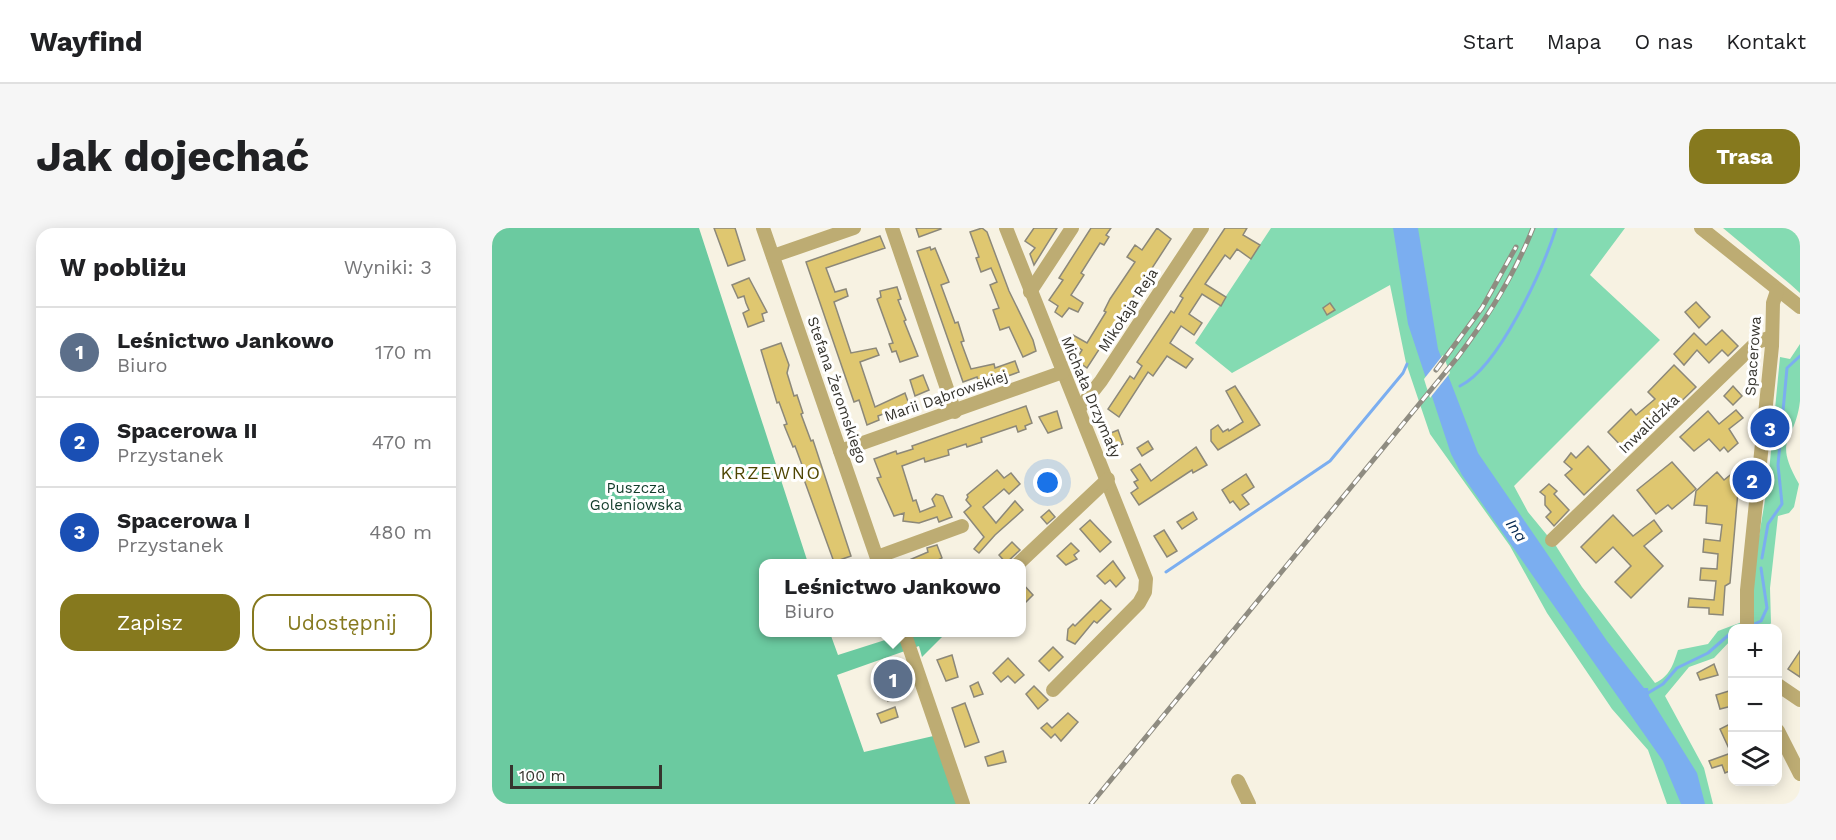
<!DOCTYPE html>
<html lang="pl">
<meta charset="utf-8">
<style>
body{margin:0;font-family:"Work Sans",sans-serif;background:#f6f6f6;color:#202124}
.controls{position:absolute;right:18px;bottom:18px;display:grid;overflow:hidden;border-radius:12px;box-shadow:0 3px 15px #0003}
.controls button{width:54px;height:54px;display:grid;place-items:center;padding:0;border:0;border-bottom:2px solid #e0e0e0;background:#fff;color:#202124;font:30px sans-serif}
.scale{position:absolute;left:18px;bottom:15px;width:152px;box-sizing:border-box;padding-left:6px;border:3px solid #36342e;border-top:0;font-size:16px;line-height:21px;white-space:nowrap;color:#36342e;-webkit-text-stroke:4px #fff;paint-order:stroke}
.you{position:absolute;left:556px;top:255px;width:21px;height:21px;margin:-15px;border:4px solid #fff;border-radius:50%;background:#1a73e8;box-shadow:0 0 0 9px #1a73e833}
.badge{display:grid;place-items:center;width:39px;height:39px;border-radius:50%;background:#86791e;color:#fff;font-size:20px;font-weight:700}
.pin{position:absolute;translate:-50% -50%;border:3px solid #fff;box-shadow:0 2px 6px #0006}
.popup{position:absolute;left:267px;top:331px;width:267px;height:78px;box-sizing:border-box;display:grid;place-content:center;border-radius:12px;background:#fff;filter:drop-shadow(0 2px 4px #0005);font-size:20px;white-space:nowrap;color:#757577}
.popup b{font-size:22px;color:#202124}
.popup::after{content:'';position:absolute;left:50%;top:100%;margin-left:-12px;border:12px solid transparent;border-top-color:#fff}
.list{margin:0;padding:0;list-style:none}
h2{display:flex;justify-content:space-between;align-items:center;height:78px;margin:0;padding:0 24px;font-size:26px}
h2 small{font-size:20px;font-weight:400;color:#757577}
.list li{display:grid;grid-template-columns:39px 1fr auto;gap:18px;align-items:center;box-sizing:border-box;height:90px;padding:0 24px;border-top:2px solid #e0e0e0}
.list b{display:block;font-size:22px;white-space:nowrap}
.list p{margin:0;font-size:20px;white-space:nowrap;color:#757577}
.list em{font-size:20px;font-style:normal;color:#757577}
.actions{display:flex;gap:12px;padding:18px 24px}
.actions a{flex:1;padding:14px 0;border:2px solid #86791e;border-radius:18px;text-align:center;font-size:21px;color:#86791e}
.actions .main{background:#86791e;color:#fff}
.icon{flex:none;width:33px;height:33px;fill:none;stroke:currentColor;stroke-width:2;stroke-linecap:round;stroke-linejoin:round}
.map{position:relative;flex:none;width:1308px;height:576px;overflow:hidden;border-radius:18px}
header{display:flex;align-items:center;gap:36px;box-sizing:border-box;height:84px;padding:0 30px;background:#fff;border-bottom:2px solid #e0e0e0}
header strong{font-size:28px}
nav{display:flex;gap:33px;margin-inline-start:auto;font-size:21px}
.intro{display:flex;align-items:center;justify-content:space-between;box-sizing:border-box;height:144px;padding:0 36px}
h1{margin:0;font-size:42px}
.button{padding:15px 27px;border-radius:18px;background:#86791e;color:#fff;font-size:21px;font-weight:700}
main{display:flex;gap:36px;padding:0 36px}
aside{flex:1;background:#fff;border-radius:18px;box-shadow:0 3px 15px #0003}
.map>svg:first-child{display:block}
.green{fill:#84dbb2}
.forest{fill:#6bcaa0}
.water{fill:#7baef0}
.pier{fill:#f7f2e2}
.lines{fill:none;stroke-linecap:round;stroke-linejoin:round}
.stream{stroke:#7baef0;stroke-width:3}
.building{fill:#dfc770;stroke:#8c8879;stroke-width:1.5}
.minor{stroke:#bdac73;stroke-width:14}
.rail-casing{stroke:#8f8c81;stroke-width:5}
.rail{stroke:#fff;stroke-width:3;stroke-dasharray:9;stroke-linecap:butt}
.labels{text-anchor:middle;stroke-width:6;stroke-linejoin:round;paint-order:stroke}
.street-label{font-size:15px;fill:#36342e;stroke:#fff}
.park-label{font-size:15px;fill:#113b2a;stroke:#fff}
.water-label{font-size:16px;font-style:italic;fill:#052851;stroke:#fff}
.quarter-label{font-size:18px;letter-spacing:1.5px;fill:#4e4502;stroke:#fff}
</style>
<header>
<strong>Wayfind</strong>
<nav><a>Start</a><a>Mapa</a><a>O nas</a><a>Kontakt</a></nav>
</header>
<div class="intro"><h1>Jak dojechać</h1><a class="button">Trasa</a></div>
<main>
<aside>
<h2>W pobliżu<small>Wyniki: 3</small></h2>
<ul class="list">
<li><span class="badge" style="background:#5c6f8a">1</span><div><b>Leśnictwo Jankowo</b><p>Biuro</p></div><em>170 m</em></li>
<li><span class="badge" style="background:#1a4fb4">2</span><div><b>Spacerowa II</b><p>Przystanek</p></div><em>470 m</em></li>
<li><span class="badge" style="background:#1a4fb4">3</span><div><b>Spacerowa I</b><p>Przystanek</p></div><em>480 m</em></li>
</ul>
<div class="actions"><a class="main">Zapisz</a><a>Udostępnij</a></div>
</aside>
<div class="map">
<svg width="1308" height="576" viewBox="0 0 1308 576">
<rect width="100%" height="100%" fill="#f7f2e2"/>
<!-- green -->
<g class="green">
<path d="M779 0H1133L1098 47 1168 112 1022 258 1036 284 1064 318 1090 359 1163 455C1178 448 1181 437 1186 422L1216 416 1226 403 1258 391 1262 338 1276 254 1288 129 1298 131 1308 116C1308 135 1308 154 1308 173 1303 216 1280 209 1307 256L1302 279 1297 285 1286 288 1278 360 1279 395 1276 400H1240V411L1222 430 1197 439 1173 468 1212 540 1221 576H1175L1156 522 1120 481 1055 385 1018 318 938 206 914 135 898 57 740 145 703 115Z"/>
<path d="M1231 0H1308V65L1298 56Z"/>
</g>
<!-- forest -->
<path class="forest" d="M0 0H207L316 335 272 336V404L338 405 346 427 415 405H459V408H451L430 429 427 418 345 447 372 524 450 506 475 576H0Z"/>
<!-- water -->
<path class="water" d="M901 0H926L946 121 986 225 1115 413 1152 460H1156L1157 468 1205 545 1213 576H1189L1171 533 970 247 959 226 916 96Z"/>
<!-- pier -->
<path class="pier" d="M951 127 958 145 938 170 932 151Z"/>
<g class="lines">
<!-- stream -->
<g class="stream">
<path d="M968 158C1007 139 1051 41 1064 0"/>
<path d="M1270 330 1276 296 1290 276 1286 237 1295 140 1308 128"/>
<path d="M674 344 838 233 911 145 915 136"/>
<path d="M1260 397 1269 393 1275 380 1269 340"/>
<path d="M1156 465 1171 456 1185 440 1216 425 1240 404"/>
</g>
</g>
<!-- building -->
<g class="building">
<path d="M222 0H243L253 32 236 38Z"/>
<path d="M424 0H448L449 1 427 9Z"/>
<path d="M490 0 495 4 517 63 541 112 544 123 531 129 517 99 508 102 501 82 507 80 498 57 505 54 499 40 489 44 484 30 487 29 478 4Z"/>
<path d="M542 0H565L542 37 538 26 543 20 533 13Z"/>
<path d="M599 0H619L614 7 617 9 612 17 608 15 589 45 592 47 579 67 591 75 586 84 577 80 570 89 563 84 566 78 557 72 571 52 567 50Z"/>
<path d="M665 0 679 11 595 140 584 132 590 122 577 113 581 107 595 115 614 84 612 83 618 71 643 34 635 29 643 17 650 22Z"/>
<path d="M733 0H755L751 7 768 17 759 31 745 21 738 31 733 27 713 56 734 69 729 78 710 66 697 86 710 95 702 107 689 98 678 115 701 131 694 140 675 128 661 148 656 144 627 189 616 181 638 148 642 151 650 138 645 134 679 83 682 85 691 70 688 68Z"/>
<path d="M388 8 393 20 334 40 343 64 354 61 356 68 342 74 359 125 384 120 387 127 368 134 383 179 413 165 419 182 406 187 404 181 386 188 387 192 375 197 367 172 362 174 314 34Z"/>
<path d="M438 19 439 22 443 20 457 54 449 57 463 95 466 94 472 113 469 114 479 141 502 136 503 140 523 133 527 144 488 158 485 149 471 154 425 23Z"/>
<path d="M257 50 275 84 270 86 272 93 256 99 251 85 257 82 254 75 252 68 246 70 240 57Z"/>
<path d="M405 59 409 71 406 72 414 92 412 93 426 128 408 134 404 123 400 124 397 116 401 115 385 71 389 69 388 63Z"/>
<path d="M1204 74 1218 89 1207 100 1193 84Z"/>
<path d="M838 75 843 82 835 87 831 80Z"/>
<path d="M1230 102 1246 118 1236 128 1230 122 1217 135 1205 122 1192 137 1182 126 1202 105 1214 117Z"/>
<path d="M289 115 297 137 295 145 299 158 302 168 305 167 311 185 309 186 319 213 321 212 359 328 342 334 310 246 313 245 303 218 301 219 292 197 295 196 287 174 285 175 269 122Z"/>
<path d="M1182 137 1204 159 1171 191 1169 189 1148 208 1151 211 1140 221 1137 218 1133 222 1116 204 1139 181 1144 187 1163 171 1156 164Z"/>
<path d="M431 147 437 162 423 168 418 152Z"/>
<path d="M743 158 768 197 726 222 719 213V202L726 197 731 204 736 201 737 203 751 194 734 163Z"/>
<path d="M1241 158 1250 168 1241 177 1232 168Z"/>
<path d="M534 178 540 195 533 198 534 201 526 204 524 198 489 210 490 214 475 219 474 216 456 222 457 227 433 234 432 230 410 238 421 273 424 272 428 284 443 278 440 271 444 266 451 268 460 289 447 294 445 289 427 295 411 293 412 285 402 288 385 250 389 249 382 231 404 223 405 226 421 221 420 218Z"/>
<path d="M1244 182 1251 190 1237 201 1246 215 1236 224 1232 219 1228 223 1217 211 1202 223 1188 209 1216 183 1227 196Z"/>
<path d="M565 183 570 200 556 205 547 189Z"/>
<path d="M626 202 631 216 620 221 614 207Z"/>
<path d="M656 213 661 221 650 228 645 220Z"/>
<path d="M1096 218 1118 242 1092 267 1073 247 1080 241 1072 234 1079 225 1084 230Z"/>
<path d="M704 219 715 237 701 245 700 242 647 277 639 265 646 260 642 254 646 252 639 242 648 236 659 253Z"/>
<path d="M1180 234 1204 261 1180 281 1176 277 1164 286 1145 262Z"/>
<path d="M505 242 512 250 519 245 528 256 517 266 512 261 491 279 504 295 523 273 531 282 503 307 487 325 482 321 492 309 472 284 479 278 474 272 476 269 475 267Z"/>
<path d="M1225 244 1232 252 1242 244 1241 251 1247 252 1238 355 1233 358 1231 387 1217 386V380L1196 379 1197 370 1222 372 1224 353 1208 352 1209 340 1225 341 1226 326 1211 324 1212 311 1228 313 1230 297 1214 295 1215 278 1202 277 1204 263Z"/>
<path d="M754 246 762 259 750 267 757 276 748 282 741 273 738 275 730 262Z"/>
<path d="M1057 256 1065 263 1062 266 1077 282 1062 298 1054 289 1059 284 1053 277V268L1048 264Z"/>
<path d="M557 282 563 289 555 296 549 289Z"/>
<path d="M701 284 705 291 690 301 685 294Z"/>
<path d="M1121 287 1141 308 1162 292 1170 303 1152 318 1171 338 1139 370 1123 354 1139 338 1121 319 1104 335 1089 319Z"/>
<path d="M598 292 619 314 608 324 588 301Z"/>
<path d="M672 302 685 323 675 329 662 308Z"/>
<path d="M520 314 528 322 514 335 507 327Z"/>
<path d="M579 315 587 323 582 327 585 331 574 337 565 328Z"/>
<path d="M445 317 450 330 438 336H408L436 324 435 320Z"/>
<path d="M621 333 633 350 624 359 618 352 613 356 605 348Z"/>
<path d="M530 355 541 367 530 378Z"/>
<path d="M609 372 619 381 605 395 602 393 583 416 575 412 576 401 581 396 583 398Z"/>
<path d="M561 419 571 429 557 443 547 433Z"/>
<path d="M1308 423V449L1296 441Z"/>
<path d="M460 427 466 449 454 453 445 432Z"/>
<path d="M516 430 532 447 523 455 516 448 509 454 501 445Z"/>
<path d="M1222 436 1226 447 1208 452 1205 445Z"/>
<path d="M399 446 408 469 396 473 389 449Z"/>
<path d="M486 454 491 466 482 469 478 458Z"/>
<path d="M542 458 556 472 546 481 534 466Z"/>
<path d="M1237 463 1240 478 1228 481 1224 467Z"/>
<path d="M473 475 487 514 473 519 460 480Z"/>
<path d="M403 479 406 489 389 495 385 486Z"/>
<path d="M576 485 586 494 569 513 563 506 559 510 549 500 555 495 560 500Z"/>
<path d="M1240 495V542L1233 545 1230 537 1220 540 1217 533 1239 525 1228 501Z"/>
<path d="M511 523 514 534 496 538 493 529Z"/>
</g>
<g class="lines">
<!-- minor -->
<g class="minor">
<path d="M271 0 387 336"/>
<path d="M400 0 463 184"/>
<path d="M514 0 654 351 653 364 647 375 561 462"/>
<path d="M1209 0 1308 79"/>
<path d="M281 28 362 0"/>
<path d="M538 64 580 0"/>
<path d="M587 181 609 153 710 0"/>
<path d="M348 223 571 144"/>
<path d="M1060 312 1265 114 1280 109"/>
<path d="M385 329 470 298"/>
<path d="M526 336 616 251"/>
<path d="M1255 400V362L1280 118 1281 75 1285 63"/>
<path d="M412 404 471 576"/>
<path d="M1286 457 1308 472"/>
<path d="M1286 503 1308 546"/>
<path d="M746 553 757 576"/>
</g>
<!-- rail casing -->
<g class="rail-casing">
<g id="rail">
<path d="M944 142 990 80 1024 19"/>
<path d="M599 576 965 130C996 89 1022 48 1041 0"/>
</g>
</g>
<!-- rail -->
<use href="#rail" class="rail"/>
</g>
<g class="labels">
<!-- street labels -->
<g class="street-label">
<text transform="translate(636 82) rotate(-57)" y="5">Mikołaja Reja</text>
<text transform="translate(1261 128) rotate(-86)" y="5">Spacerowa</text>
<text transform="translate(345 162) rotate(71)" y="5">Stefana Żeromskiego</text>
<text transform="translate(454 168) rotate(-19)" y="5">Marii Dąbrowskiej</text>
<text transform="translate(599 169) rotate(67)" y="5">Michała Drzymały</text>
<text transform="translate(1157 196) rotate(-44)" y="5">Inwalidzka</text>
</g>
<!-- park labels -->
<g class="park-label">
<text x="144" y="265">Puszcza<tspan x="144" dy="17">Goleniowska</tspan></text>
</g>
<!-- water labels -->
<g class="water-label">
<text transform="translate(1025 302) rotate(55)" y="6">Ina</text>
</g>
<!-- quarter labels -->
<g class="quarter-label">
<text x="279" y="251">KRZEWNO</text>
</g>
</g>
</svg>
<div class="controls">
<button>+</button>
<button>−</button>
<button><svg class="icon" aria-label="layers" viewBox="0 0 24 24"><path d="M12 4l9 5-9 5-9-5zM3 14l9 5 9-5"/></svg></button>
</div>
<div class="scale">100 m</div>
<div class="you"></div>
<div class="pin badge" style="left:401px;top:451px;background:#5c6f8a">1</div>
<div class="popup"><b>Leśnictwo Jankowo</b>Biuro</div>
<div class="pin badge" style="left:1260px;top:252px;background:#1a4fb4">2</div>
<div class="pin badge" style="left:1278px;top:200px;background:#1a4fb4">3</div>
</div>
</main>
